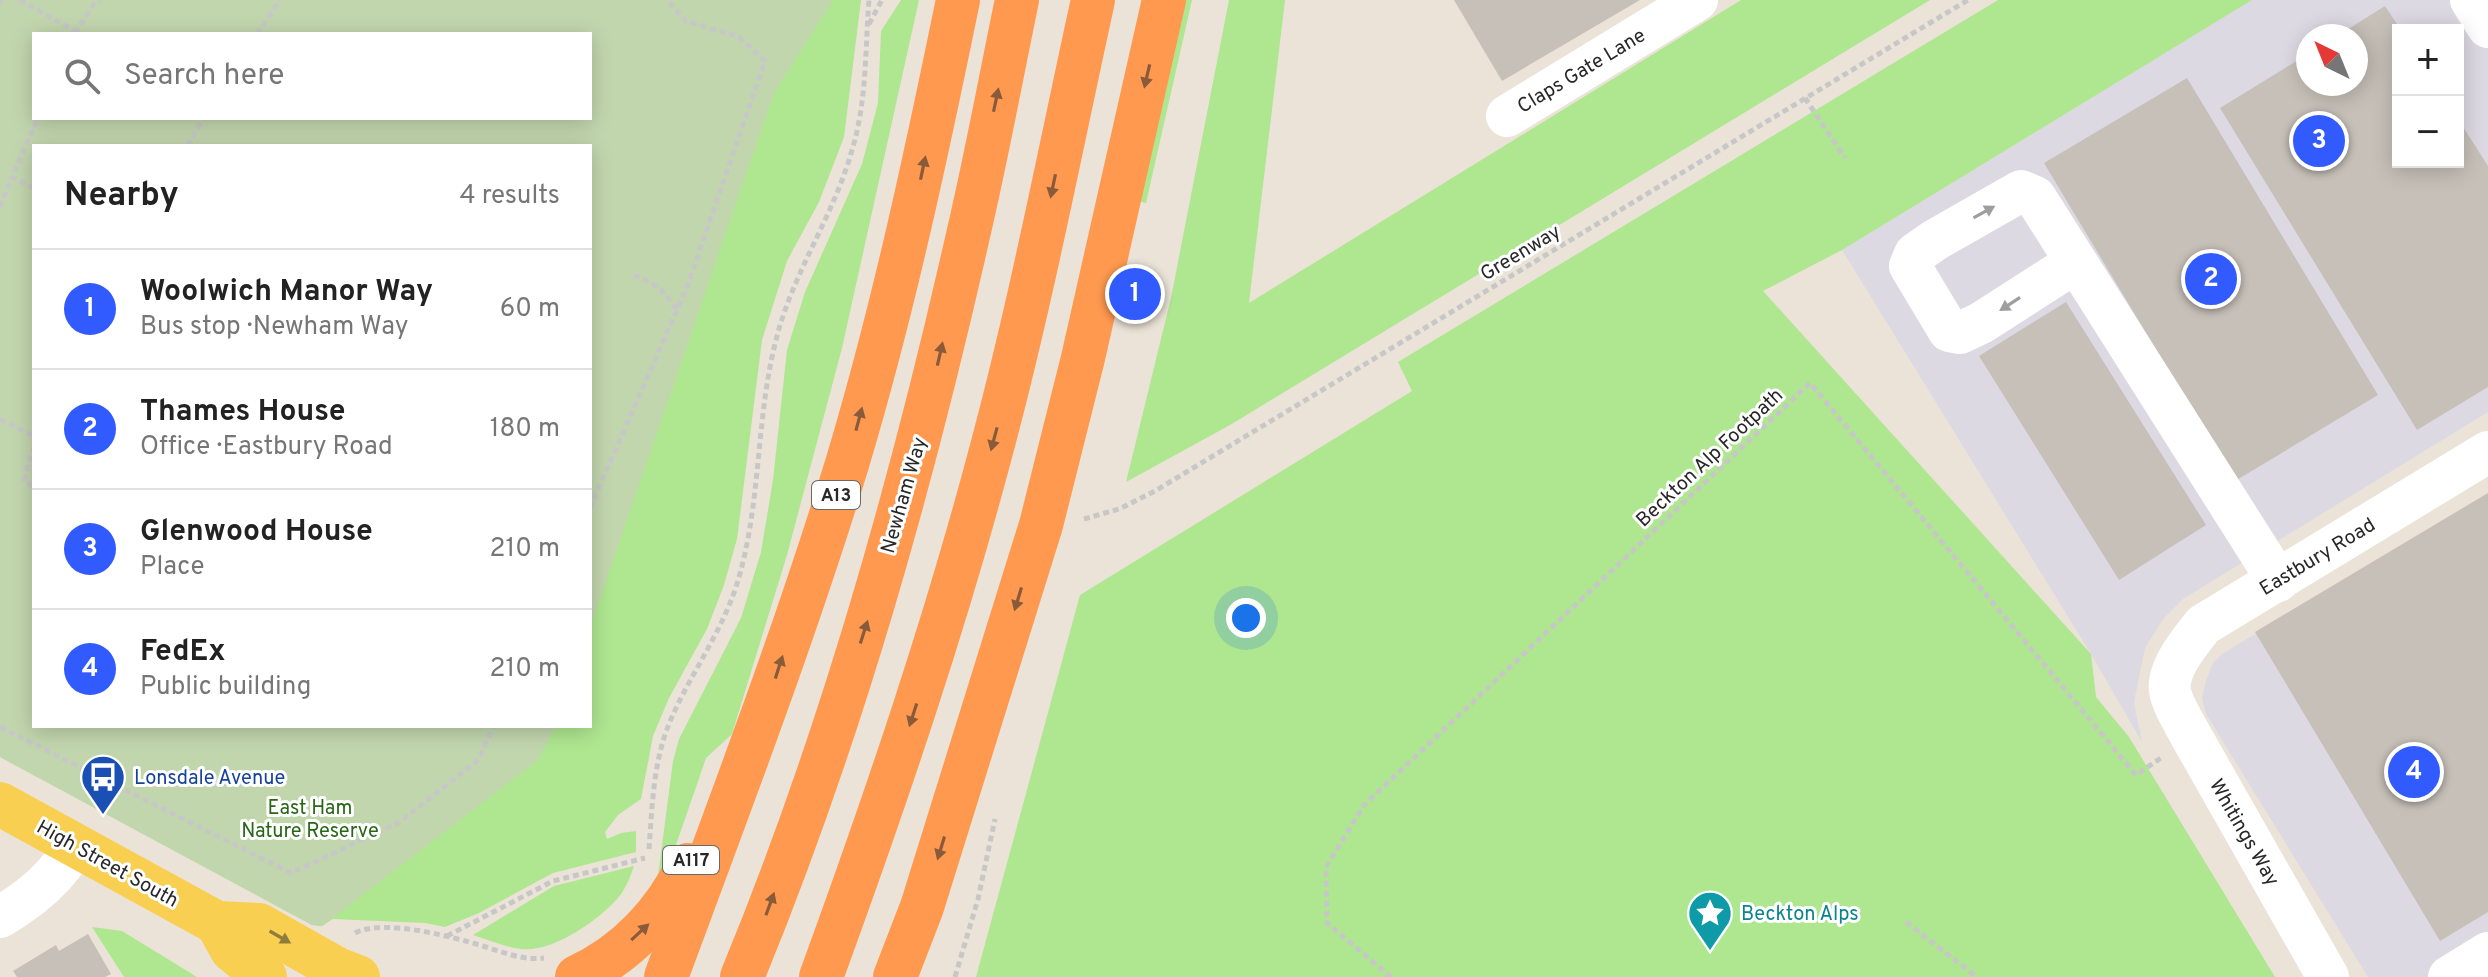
<!DOCTYPE html>
<meta charset="utf-8">
<style>
body{margin:0;font-family:Overpass,sans-serif;background:#f6f6f6;color:#222}
.controls{position:absolute;right:24px;top:24px;display:grid;overflow:hidden;border-radius:0px;box-shadow:0 4px 20px #0003}
.controls button{width:72px;height:72px;display:grid;place-items:center;padding:0;border:0;border-bottom:2px solid #e0e0e0;background:#fff;color:#222;font:40px sans-serif}
.compass{position:absolute;left:2296px;top:24px;width:72px;height:72px;border-radius:50%;background:#fff;box-shadow:0 4px 20px #0003;rotate:317deg}
.you{position:absolute;left:1246px;top:618px;width:28px;height:28px;margin:-20px;border:6px solid #fff;border-radius:50%;background:#1a73e8;box-shadow:0 0 0 12px #1a73e833}
.badge{display:grid;place-items:center;width:52px;height:52px;border-radius:50%;background:#315aff;color:#fff;font-size:26px;font-weight:700}
.pin{position:absolute;translate:-50% -50%;border:4px solid #fff;box-shadow:0 2px 8px #0006}
.list{margin:0;padding:0;list-style:none}
h2{display:flex;justify-content:space-between;align-items:center;height:104px;margin:0;padding:0 32px;font-size:34px}
h2 small{font-size:26px;font-weight:400;color:#767676}
.list li{display:grid;grid-template-columns:52px 1fr auto;gap:24px;align-items:center;box-sizing:border-box;height:120px;padding:0 32px;border-top:2px solid #e0e0e0}
.list b{display:block;font-size:30px;white-space:nowrap}
.list p{margin:0;font-size:26px;white-space:nowrap;color:#767676}
.list em{font-size:26px;font-style:normal;color:#767676}
.icon{flex:none;width:44px;height:44px;fill:none;stroke:currentColor;stroke-width:2;stroke-linecap:round;stroke-linejoin:round}
.map{position:relative;flex:none;width:2488px;height:977px;overflow:hidden}
.search{position:absolute;background:#fff;box-shadow:0 4px 20px #0003;left:32px;top:32px;width:560px;height:88px;display:flex;align-items:center;gap:20px;box-sizing:border-box;padding:0 28px;border-radius:0px;color:#767676;font-size:30px}
.panel{position:absolute;background:#fff;box-shadow:0 4px 20px #0003;left:32px;top:144px;width:560px;height:584px;border-radius:0px}
.map>svg:first-child{display:block}
.industrial{fill:#dcd9e3;fill-rule:evenodd}
.green{fill:#afe690;fill-rule:evenodd}
.cemetery{fill:#c2d6ae;fill-rule:evenodd}
.building{fill:#c6c0b8}
.lines{fill:none;stroke-linecap:round;stroke-linejoin:round}
.path{stroke:#c7c7c7;stroke-width:5;stroke-dasharray:6 4;stroke-linecap:butt}
.minor{stroke:#fff;stroke-width:42}
.major{stroke:#f8cf50;stroke-width:44}
.highway{stroke:#ff994f;stroke-width:44}
.oneway{fill:#895b3a}
.oneway2{fill:#9e9e9e}
.oneway3{fill:#907c3c}
.labels{text-anchor:middle;stroke-width:6;stroke-linejoin:round;paint-order:stroke}
.shield{fill:#fff;stroke:#686868;stroke-width:2}
.shield-label{font-size:18px;font-weight:bold;fill:#282828}
.street-label{font-size:20px;fill:#282828;stroke:#fff}
.transit-label{font-size:20px;fill:#164399;stroke:#fff;text-anchor:start}
.park-label{font-size:20px;fill:#276715;stroke:#fff}
.culture-label{font-size:20px;fill:#0d838f;stroke:#fff;text-anchor:start}
</style>
<div class="map">
<svg width="2488" height="977" viewBox="0 0 2488 977">
<rect width="100%" height="100%" fill="#ebe3d8"/>
<!-- industrial -->
<g class="industrial">
<path d="M2252 0H2488V412L2183 599 2164 618 2145 648 2134 702 2142 742 2091 654 1842 250ZM2398 30H2458V162H2398ZM2308 36H2356V84H2308Z"/>
<path d="M2488 493V977H2368L2206 714 2202 699 2206 680 2213 663 2222 654Z"/>
</g>
<!-- green -->
<g class="green">
<path d="M0 0H861L844 137 819 202 787 261 762 340 737 539 724 585 707 629 669 698 653 736 641 799 618 815 605 832 607 839 621 833 636 831V852L553 873 479 913 445 927 425 923 333 919 322 926 312 925 0 757ZM34 34H590V118H34ZM34 146H590V726H34Z"/>
<path d="M901 0H919L842 348 787 555 732 734 706 758 667 871 658 876 673 761 679 739 741 618 761 552 773 480 787 350 805 292 862 164 878 103 881 31Z"/>
<path d="M1183 0H1192L1146 203 1137 201Z"/>
<path d="M1229 0H1285L1249 303 1741 0H1930L1230 425 1126 482 1171 298Z"/>
<path d="M1998 0H2252L1842 250 1763 291 2091 654 2096 697 2129 737 2275 977H976L1080 595 1412 391 1398 362Z"/>
<path d="M634 866C630 877 626 889 617 899 598 921 551 953 521 949 505 947 488 940 473 935L554 886Z"/>
<path d="M92 927 122 931 197 977H124Z"/>
</g>
<!-- cemetery -->
<path class="cemetery" d="M0 0H833L774 93 590 627V146H34V726H556L538 760 322 926 312 925 0 757ZM34 34H590V118H34Z"/>
<!-- building -->
<g class="building">
<path d="M1454 0H1640L1502 81Z"/>
<path d="M2385 6 2401 30H2398V162H2458V119L2488 166V387L2417 430 2220 108 2308 54V84H2356V36H2337Z"/>
<path d="M2187 78 2378 395 2235 481 2044 163Z"/>
<path d="M2066 302 2206 525 2119 580 1979 356Z"/>
<path d="M2488 493V912L2440 941 2255 632Z"/>
<path d="M88 934 111 974 105 977H17L13 971 56 945 59 951Z"/>
</g>
<g class="lines">
<!-- path -->
<g class="path">
<path d="M20 0 75 31"/>
<path d="M0 3 2 0"/>
<path d="M869 24 882 0"/>
<path d="M75 33 94 4 100 0"/>
<path d="M257 34 280 0"/>
<path d="M1805 98 1845 158"/>
<path d="M188 146 203 118"/>
<path d="M34 188 12 177 38 118"/>
<path d="M0 207 12 177"/>
<path d="M634 275 659 287 677 309"/>
<path d="M0 419 34 436"/>
<path d="M34 446 24 480 34 487"/>
<path d="M590 508 687 287 765 61 739 37 686 21 667 0"/>
<path d="M1084 519 1119 509 1155 491 1968 0"/>
<path d="M0 727 291 873 400 822 478 760 494 726"/>
<path d="M649 849C652 809 653 767 667 729 686 680 719 638 736 587 762 506 755 418 777 336 794 271 834 215 852 150 867 101 865 51 869 0"/>
<path d="M1906 922 1977 977"/>
<path d="M355 933C383 918 453 937 483 946 503 952 523 961 544 958"/>
<path d="M447 936 553 881 645 858"/>
<path d="M955 977 978 899 995 819"/>
<path d="M1391 977 1327 923 1326 867 1364 805 1810 383 2136 775 2161 758"/>
</g>
<!-- minor -->
<g class="minor">
<path d="M2471 0 2488 27"/>
<path d="M1507 116 1697 0"/>
<path d="M2076 262 1981 323 1960 333 1949 331 1910 266 1915 254 1935 240 2021 191 2035 197 2278 581"/>
<path d="M0 917C32 898 57 877 76 845"/>
<path d="M2328 977 2191 736C2184 722 2167 698 2170 682 2173 661 2191 641 2203 625L2488 452"/>
<path d="M2449 977 2488 953"/>
</g>
<!-- major -->
<g class="major">
<path d="M0 804 217 923 259 925 337 969 358 977"/>
<path d="M217 923 232 950 265 977"/>
</g>
<!-- highway -->
<g class="highway">
<path d="M577 977C627 954 665 913 688 865"/>
<path d="M666 977C729 807 794 637 847 464 893 311 926 156 958 0"/>
<path d="M742 977C841 737 912 484 969 231 987 154 1001 77 1017 0"/>
<path d="M821 977C886 799 947 620 995 436 1033 292 1061 146 1093 0"/>
<path d="M895 977 922 907 1041 525 1083 358 1164 0"/>
</g>
</g>
<!-- one-way arrows -->
<defs><path id="oneway-solid" d="M-6-.8H1V-3.2L6.5 0L1 3.2V.8H-6Z" transform="scale(2)"/></defs>
<g class="oneway">
<use href="#oneway-solid" transform="translate(1147 76) rotate(103)"/>
<use href="#oneway-solid" transform="translate(996 100) rotate(-78)"/>
<use href="#oneway-solid" transform="translate(923 168) rotate(-78)"/>
<use href="#oneway-solid" transform="translate(1053 186) rotate(102)"/>
<use href="#oneway-solid" transform="translate(940 354) rotate(-77)"/>
<use href="#oneway-solid" transform="translate(859 419) rotate(-75)"/>
<use href="#oneway-solid" transform="translate(994 439) rotate(105)"/>
<use href="#oneway-solid" transform="translate(1018 599) rotate(107)"/>
<use href="#oneway-solid" transform="translate(864 632) rotate(-72)"/>
<use href="#oneway-solid" transform="translate(779 667) rotate(-72)"/>
<use href="#oneway-solid" transform="translate(913 715) rotate(108)"/>
<use href="#oneway-solid" transform="translate(941 848) rotate(107)"/>
<use href="#oneway-solid" transform="translate(770 904) rotate(-70)"/>
<use href="#oneway-solid" transform="translate(640 932) rotate(-43)"/>
</g>
<g class="oneway2">
<use href="#oneway-solid" transform="translate(1984 212) rotate(-29)"/>
<use href="#oneway-solid" transform="translate(2010 304) rotate(147)"/>
</g>
<use class="oneway3" href="#oneway-solid" transform="translate(280 937) rotate(30)"/>
<!-- icons -->
<defs>
<g id="bus-pin" transform="scale(2.3)"><path d="M0 17L-7.5 6A9.5 9.5 0 1 1 7.5 6Z" fill="#1a4fb4" stroke="#fff"/><path d="M-5-6H5V4H4V6H2V4H-2V6H-4V4H-5ZM-3.5-4V0h7V-4ZM-3.5 1.2v1.5H-2V1.2ZM2 1.2v1.5H3.5V1.2Z" fill="#fff"/></g>
<g id="sight-pin" transform="scale(2.3)"><path d="M0 17L-7.5 6A9.5 9.5 0 1 1 7.5 6Z" fill="#0f9aa8" stroke="#fff"/><path d="M0-6L1.8-2.2L6-1.7L2.9 1.2L3.7 5.4L0 3.3L-3.7 5.4L-2.9 1.2L-6-1.7L-1.8-2.2Z" fill="#fff"/></g>
</defs>
<g fill-rule="evenodd">
<use href="#bus-pin" x="103" y="777"/>
<use href="#sight-pin" x="1710" y="913"/>
</g>
<g class="labels">
<!-- shield labels -->
<g class="shield">
<rect x="812" y="481" width="48" height="28" rx="6"/>
<rect x="663" y="846" width="56" height="28" rx="6"/>
</g>
<g class="shield-label">
<text x="836" y="501">A13</text>
<text x="691" y="866">A117</text>
</g>
<!-- street labels -->
<g class="street-label">
<text transform="translate(1581 70) rotate(-31)" y="7">Claps Gate Lane</text>
<text transform="translate(1520 252) rotate(-31)" y="7">Greenway</text>
<text transform="translate(1709 457) rotate(-43)" y="7">Beckton Alp Footpath</text>
<text transform="translate(903 495) rotate(-74)" y="7">Newham Way</text>
<text transform="translate(2317 556) rotate(-31)" y="7">Eastbury Road</text>
<text transform="translate(2245 832) rotate(60)" y="7">Whitings Way</text>
<text transform="translate(108 863) rotate(29)" y="7">High Street South</text>
</g>
<!-- transit labels -->
<g class="transit-label">
<text x="134" y="784">Lonsdale Avenue</text>
</g>
<!-- park labels -->
<g class="park-label">
<text x="310" y="814">East Ham<tspan x="310" dy="23">Nature Reserve</tspan></text>
</g>
<!-- culture labels -->
<g class="culture-label">
<text x="1741" y="920">Beckton Alps</text>
</g>
</g>
</svg>
<div class="controls">
<button>+</button>
<button>−</button>
</div>
<svg class="compass" viewBox="-18 -18 36 36"><path d="M0-13l5 13h-10z" fill="#e53935"/><path d="M0 13l5-13h-10z" fill="#767676"/></svg>
<div class="you"></div>
<div class="pin badge" style="left:1135px;top:294px">1</div>
<div class="pin badge" style="left:2211px;top:279px">2</div>
<div class="pin badge" style="left:2319px;top:141px">3</div>
<div class="pin badge" style="left:2414px;top:772px">4</div>
<div class="search"><svg class="icon" aria-label="search" viewBox="0 0 24 24"><circle cx="10" cy="10" r="6"/><path d="M15 15l6 6"/></svg>Search here</div>
<section class="panel">
<h2>Nearby<small>4 results</small></h2>
<ul class="list">
<li><span class="badge">1</span><div><b>Woolwich Manor Way</b><p>Bus stop · Newham Way</p></div><em>60 m</em></li>
<li><span class="badge">2</span><div><b>Thames House</b><p>Office · Eastbury Road</p></div><em>180 m</em></li>
<li><span class="badge">3</span><div><b>Glenwood House</b><p>Place</p></div><em>210 m</em></li>
<li><span class="badge">4</span><div><b>FedEx</b><p>Public building</p></div><em>210 m</em></li>
</ul>
</section>
</div>
